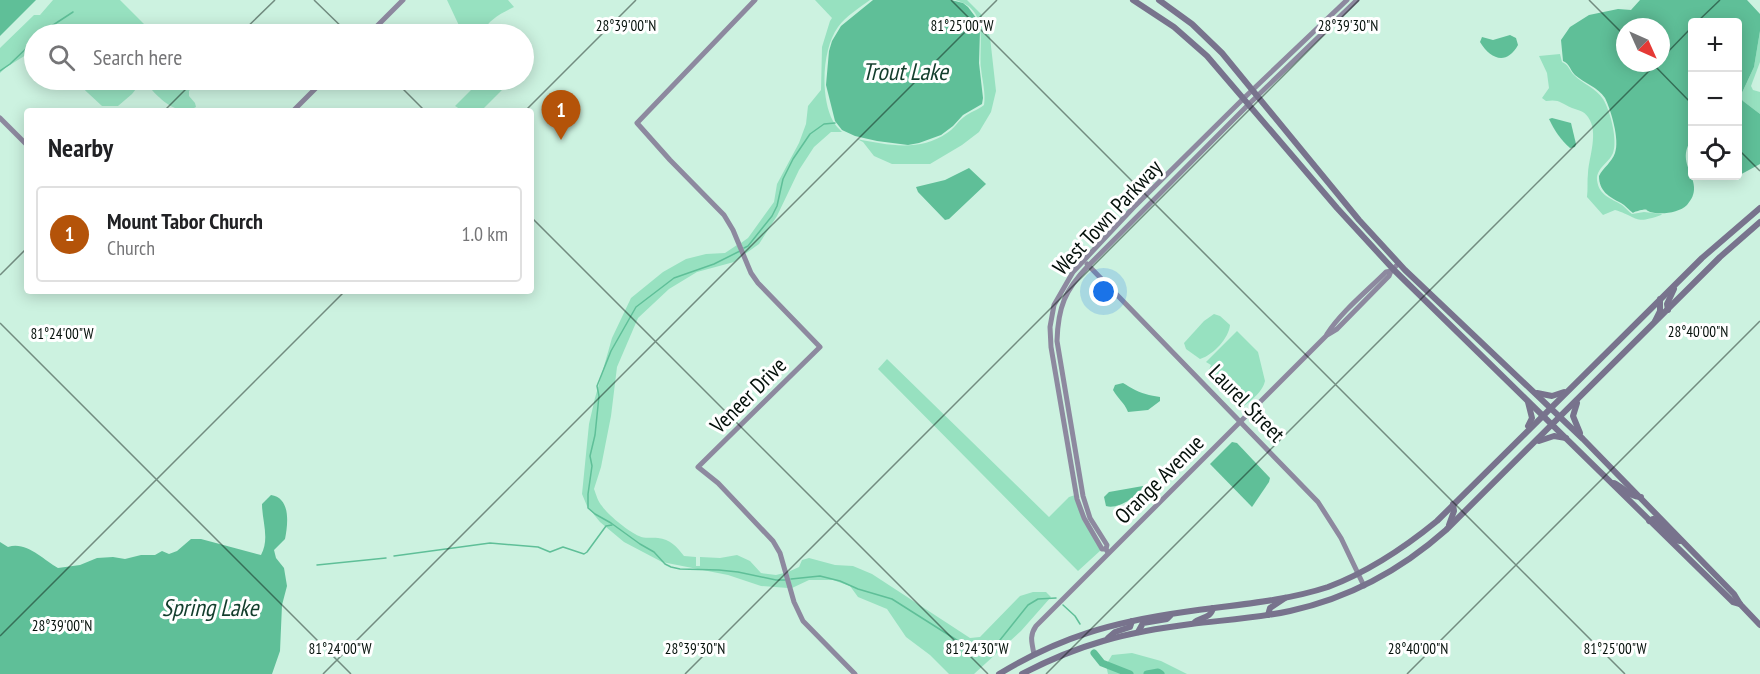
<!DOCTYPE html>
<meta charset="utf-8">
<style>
body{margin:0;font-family:"PT Sans Narrow",sans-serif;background:#f6f6f6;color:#202124}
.controls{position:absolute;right:18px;top:18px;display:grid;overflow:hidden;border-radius:6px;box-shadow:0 3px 15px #0003}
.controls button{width:54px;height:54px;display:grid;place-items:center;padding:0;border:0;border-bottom:2px solid #e0e0e0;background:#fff;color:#202124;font:30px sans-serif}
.compass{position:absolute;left:1616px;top:18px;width:54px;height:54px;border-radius:50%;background:#fff;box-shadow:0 3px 15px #0003;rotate:135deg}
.you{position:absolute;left:1104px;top:292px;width:21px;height:21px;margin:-15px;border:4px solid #fff;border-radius:50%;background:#1a73e8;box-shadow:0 0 0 9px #1a73e833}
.badge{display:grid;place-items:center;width:39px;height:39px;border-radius:50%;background:#b45309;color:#fff;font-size:20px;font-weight:700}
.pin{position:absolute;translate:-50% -50px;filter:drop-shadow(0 2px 3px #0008)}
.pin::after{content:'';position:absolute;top:32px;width:21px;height:18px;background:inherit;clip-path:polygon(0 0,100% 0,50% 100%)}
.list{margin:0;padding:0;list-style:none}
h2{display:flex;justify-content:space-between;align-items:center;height:78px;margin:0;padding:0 24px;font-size:26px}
h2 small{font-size:20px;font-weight:400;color:#757577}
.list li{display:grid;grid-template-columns:39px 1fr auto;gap:18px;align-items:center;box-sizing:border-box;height:96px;margin:0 12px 12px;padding:0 12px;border:2px solid #e0e0e0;border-radius:6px}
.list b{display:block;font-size:22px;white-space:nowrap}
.list p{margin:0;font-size:20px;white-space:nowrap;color:#757577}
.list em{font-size:20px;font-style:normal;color:#757577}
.icon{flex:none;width:33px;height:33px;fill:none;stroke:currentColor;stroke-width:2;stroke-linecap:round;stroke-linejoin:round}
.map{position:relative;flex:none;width:1760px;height:674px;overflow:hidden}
.search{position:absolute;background:#fff;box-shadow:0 3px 15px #0003;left:24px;top:24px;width:510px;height:66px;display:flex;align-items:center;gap:15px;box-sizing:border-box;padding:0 21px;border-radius:33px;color:#757577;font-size:22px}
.panel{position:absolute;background:#fff;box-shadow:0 3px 15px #0003;left:24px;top:108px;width:510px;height:186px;border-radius:6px}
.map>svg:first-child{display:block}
.green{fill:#97e1c0}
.water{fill:#5fbf98;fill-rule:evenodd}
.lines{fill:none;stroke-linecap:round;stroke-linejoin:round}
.stream{stroke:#5fbf98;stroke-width:1.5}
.river{stroke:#5fbf98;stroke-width:7}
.secondary{stroke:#8d899f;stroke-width:5}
.primary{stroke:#78738d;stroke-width:6}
.ticks{fill:none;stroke:#04100a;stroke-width:1.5;stroke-opacity:0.45}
.labels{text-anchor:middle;stroke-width:6;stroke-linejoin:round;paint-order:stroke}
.street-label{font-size:22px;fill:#04100a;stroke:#fff}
.water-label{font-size:24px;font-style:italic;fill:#133e2d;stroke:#fff}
.ticks-label{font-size:15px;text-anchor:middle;fill:#04100a;stroke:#fff;stroke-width:6;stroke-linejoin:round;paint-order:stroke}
</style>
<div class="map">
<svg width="1760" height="674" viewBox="0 0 1760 674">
<rect width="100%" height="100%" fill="#ccf2e0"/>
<!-- green -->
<g class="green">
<path d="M53 0H120L154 34H34V50L5 68 0 73V48L34 15H40Z"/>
<path d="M447 0H508L514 7C498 15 490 19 481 34H463Z"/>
<path d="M815 0H870C859 8 846 16 838 27 822 49 820 97 833 121 835 125 839 129 842 132H831L814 147 799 170 777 216 759 244 745 254 741 243 748 238 774 202 777 184 799 143 806 124 808 106 821 90 822 47 830 21 832 18Z"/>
<path d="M955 0H967L981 14 990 37 996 91 991 112 979 132 962 145 930 164H892L874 156 863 142 857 139C887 145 920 152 947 133 954 129 957 122 964 117 970 112 978 110 984 105 986 93 982 80 981 68 979 41 989 9 955 0Z"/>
<path d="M1760 31V62L1751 86 1753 90 1760 92V114L1743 101 1740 97 1754 67Z"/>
<path d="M1560 54 1562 62C1569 65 1569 70 1574 75 1583 84 1596 88 1603 99 1610 110 1618 140 1613 153 1609 163 1596 168 1597 180 1599 196 1611 198 1622 205 1626 208 1629 212 1632 214L1644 212 1662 214 1661 215C1634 225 1638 217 1615 210L1603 215 1587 197C1588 189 1587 181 1588 173 1589 157 1599 132 1588 117 1584 111 1578 110 1572 108 1560 103 1560 99 1546 101L1542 98 1549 88 1547 73 1539 56Z"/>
<path d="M74 80H198L189 91V96L195 103 196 107 188 111C169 110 158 96 146 84H140L132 94 118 106H102Z"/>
<path d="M481 80H512L481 111H463L455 106Z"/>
<path d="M737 245 742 256 734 262 697 272 669 289 638 318 617 367 611 416 601 467 594 489C596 494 598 502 602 506 608 515 629 532 639 536 645 539 651 537 658 538 670 539 677 547 684 556L696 557V566H700V557L720 558 737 555 750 561 761 573 776 575 784 573 788 588 761 586 728 575 662 562 624 542 600 522 587 506 582 494 589 424 595 398 612 338 631 298 663 272 686 259 706 254 725 253Z"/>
<path d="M1214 314 1220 316 1230 325C1229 338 1213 355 1200 359L1186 349 1184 343 1204 321Z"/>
<path d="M1237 331 1258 352 1265 381C1263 391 1252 400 1244 406L1240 404 1209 370 1211 365 1206 362Z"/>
<path d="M887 359 1049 517 1069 497 1075 495 1082 519 1101 550 1078 571 878 369Z"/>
<path d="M809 558 835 565 853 566 872 574 970 638 980 637 1020 596 1033 592H1046L1051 597 1021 631 974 674H949L930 655 906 637 887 609 858 597 850 586 833 580H809L792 588 788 572 799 567 802 560Z"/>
<path d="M1132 653 1161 661 1187 674H1108L1106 665 1112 655Z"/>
</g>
<!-- water -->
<g class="water">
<path d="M0 0H36L0 36Z"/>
<path d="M873 0H951L963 3 968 7 977 19 980 30 979 63 983 98 982 104 963 115 953 126 941 135 919 143 908 145 877 141 855 136 842 130 835 121 826 85 829 51 832 41 841 26Z"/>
<path d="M1640 0H1747L1760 14V31L1754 67 1740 97 1743 101 1760 114V164L1736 177 1729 176 1726 177 1722 176H1738V22H1692V139C1672 166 1709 181 1687 205 1679 213 1661 215 1650 212 1645 210 1648 209 1642 210 1640 210 1634 212 1633 213 1629 210 1625 205 1621 203 1609 197 1599 191 1599 176 1603 168 1612 162 1615 153 1620 140 1611 110 1605 98 1598 87 1584 83 1575 75 1570 70 1570 64 1563 61L1561 40 1570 27 1589 15 1618 9 1631 10ZM1625 27H1661V63H1625Z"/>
<path d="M1510 35 1516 38 1518 45C1507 65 1491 60 1480 42L1482 37 1493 40Z"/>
<path d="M1552 118 1571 123 1576 144 1575 147 1570 148C1561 140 1554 130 1549 119Z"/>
<path d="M969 168 986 184 949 219 945 220 918 192 916 187 945 180Z"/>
<path d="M1123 383C1131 388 1140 393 1149 395 1152 396 1156 396 1160 397V401L1148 410 1128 412C1124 402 1118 399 1113 390L1115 385Z"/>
<path d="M1232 442 1237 443 1270 478 1269 482 1252 507 1210 464Z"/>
<path d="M1143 486 1145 487C1137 496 1118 510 1106 506L1104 497 1109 492Z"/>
<path d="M271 495C291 498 288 524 285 539L274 550 276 558 284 568 287 586 282 605 280 651 272 674H0V542L8 547C27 541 43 560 58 568L80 565 97 558 113 557 125 559 141 555H155L162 551 169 554 177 551 191 539H201L261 555C270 539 262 521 262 504Z"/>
</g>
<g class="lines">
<!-- stream -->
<g class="stream">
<path d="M41 34 47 29 73 12"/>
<path d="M0 71 10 64 34 41"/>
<path d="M744 248 748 246 772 216 777 206 783 179 793 159 810 134 824 124 835 123"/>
<path d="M740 251 714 264 674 278 636 307 611 351 597 386 599 396 595 435 590 456 592 466 588 494V508L595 514 611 523 640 544 654 552 665 564 671 567 680 569 719 570 738 572 776 580H785"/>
<path d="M394 556 490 543 538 547 550 552 563 547 584 554 587 552 606 526 612 525"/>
<path d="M317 565 386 558"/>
<path d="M791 579 820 576 840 581 858 589 892 599 963 644 978 651 996 645 1028 605 1038 599 1056 598"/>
<path d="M1063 605 1075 616 1080 624"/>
</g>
<!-- river -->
<g class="river">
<path d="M1094 653 1102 663 1130 674"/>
<path d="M1147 674 1158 672 1161 674"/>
</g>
<!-- secondary -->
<g class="secondary">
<path d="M755 0 637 123 670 160 724 215 733 230 751 273 758 283 820 347 698 467 718 483 773 541 780 553 794 602 803 621 855 674"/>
<path d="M369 34 403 0"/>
<path d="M293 111 324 80"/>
<path d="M0 118 27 145"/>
<path d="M1087 264 1318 502 1341 538 1364 586"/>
<path d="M1327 334C1341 312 1367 291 1386 272L1391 271 1399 263"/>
<path d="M1106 549H1102L1084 518 1077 499 1051 347 1050 327 1054 305 1073 272 1133 208 1244 98 1347 0"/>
<path d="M1108 553 1106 549 1107 545 1090 518 1083 496 1057 341C1058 307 1065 290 1088 266L1249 104 1357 0"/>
<path d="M1034 654C1032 643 1029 636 1036 626L1327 335 1337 329 1389 276 1391 271"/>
</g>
<!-- primary -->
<g class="primary">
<path d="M1133 0 1174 27 1207 56 1337 208 1393 269 1733 602 1740 604"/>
<path d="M1159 0 1192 24 1222 53 1359 220 1405 270 1583 439 1734 594 1740 604 1760 625"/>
<path d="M1668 310 1667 304 1674 289"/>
<path d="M1655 321 1660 311V299"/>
<path d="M1537 393 1552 396 1564 392"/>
<path d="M1528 402 1532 418 1528 426"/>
<path d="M1577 403 1573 416 1580 433"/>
<path d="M1539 441 1554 436 1566 438"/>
<path d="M1614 483C1623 487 1631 498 1641 497"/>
<path d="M1649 521 1653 519 1657 520 1676 540 1680 541"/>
<path d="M1449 525 1454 511 1453 504"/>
<path d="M1268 615 1270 608 1285 598"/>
<path d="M1195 622C1202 617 1211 618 1213 608"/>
<path d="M1138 632 1143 623 1167 619 1170 616"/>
<path d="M1108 638 1115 632 1130 627 1132 621"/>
<path d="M999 674C1060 637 1113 622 1184 612 1231 605 1282 602 1328 587 1368 572 1404 548 1437 521L1702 258 1760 208"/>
<path d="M1022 674C1079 644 1127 632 1191 624 1224 620 1258 618 1290 611 1349 598 1401 570 1446 530L1720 257 1760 222"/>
</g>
</g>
<!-- ticks -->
<path class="ticks" d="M314 0 349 34M951 0 1625 674M1589 0 1625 36M1697 22 1720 0M240 34 275 0M1661 59 1692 27M1652 63 1692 104M394 80 425 111M164 111 195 80M525 111 636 0M1738 149 1760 171M531 217 988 674M0 275 27 248M0 323 351 674M0 636 345 291M323 674 997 0M685 674 1359 0M1046 674 1657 63M1407 674 1760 321"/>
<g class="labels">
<!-- street labels -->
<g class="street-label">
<text transform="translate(1107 217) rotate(-47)" y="8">West Town Parkway</text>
<text transform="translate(748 395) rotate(-45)" y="8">Veneer Drive</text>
<text transform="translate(1247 403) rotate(46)" y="8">Laurel Street</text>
<text transform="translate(1159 479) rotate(-45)" y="8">Orange Avenue</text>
</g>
<!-- water labels -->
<g class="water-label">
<text x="905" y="80">Trout Lake</text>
<text x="210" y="616">Spring Lake</text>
</g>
</g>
<g class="ticks-label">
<text x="626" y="31">28°39'00"N</text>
<text x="962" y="31">81°25'00"W</text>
<text x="1348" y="31">28°39'30"N</text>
<text x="1698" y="337">28°40'00"N</text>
<text x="62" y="339">81°24'00"W</text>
<text x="62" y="631">28°39'00"N</text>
<text x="340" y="654">81°24'00"W</text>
<text x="695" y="654">28°39'30"N</text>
<text x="977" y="654">81°24'30"W</text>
<text x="1418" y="654">28°40'00"N</text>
<text x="1615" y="654">81°25'00"W</text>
</g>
</svg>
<div class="controls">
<button>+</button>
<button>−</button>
<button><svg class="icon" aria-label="locate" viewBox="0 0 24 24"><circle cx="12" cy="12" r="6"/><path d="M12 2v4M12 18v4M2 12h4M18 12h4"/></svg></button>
</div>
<svg class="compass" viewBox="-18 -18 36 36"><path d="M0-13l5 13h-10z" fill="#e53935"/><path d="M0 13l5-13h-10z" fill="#757577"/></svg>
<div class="you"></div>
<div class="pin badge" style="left:561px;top:140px">1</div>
<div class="search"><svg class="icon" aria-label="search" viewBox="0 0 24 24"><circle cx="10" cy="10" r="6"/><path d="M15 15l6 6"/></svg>Search here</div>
<section class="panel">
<h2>Nearby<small></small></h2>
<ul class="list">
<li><span class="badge">1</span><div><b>Mount Tabor Church</b><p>Church</p></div><em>1.0 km</em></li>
</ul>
</section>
</div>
